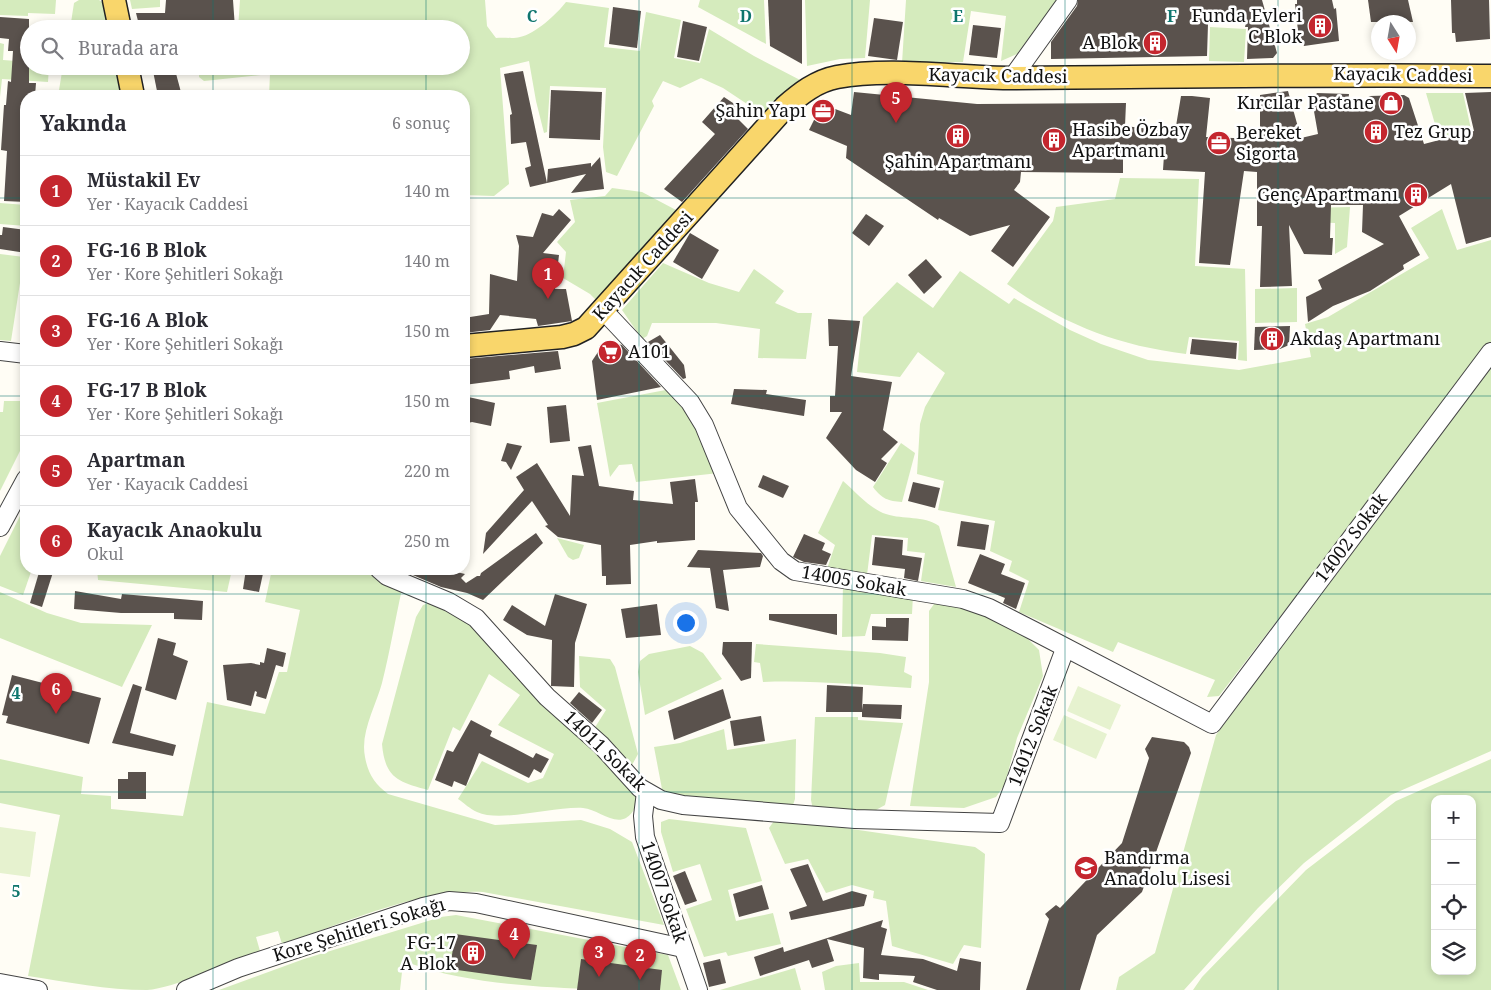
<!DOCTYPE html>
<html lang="tr">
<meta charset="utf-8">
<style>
body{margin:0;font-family:"Noto Serif",serif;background:#f7f7f7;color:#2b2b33}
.controls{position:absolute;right:15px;bottom:15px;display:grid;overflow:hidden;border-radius:10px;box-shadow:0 2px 8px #0003}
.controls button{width:45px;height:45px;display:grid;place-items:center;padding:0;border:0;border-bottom:1px solid #e1e1e2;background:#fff;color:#2b2b33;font:25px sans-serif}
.compass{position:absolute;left:1371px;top:15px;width:45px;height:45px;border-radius:50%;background:#fff;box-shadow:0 2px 8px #0003;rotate:169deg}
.you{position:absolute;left:685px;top:622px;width:18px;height:18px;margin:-12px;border:4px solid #fff;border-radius:50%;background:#1a73e8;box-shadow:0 0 0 8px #1a73e833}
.badge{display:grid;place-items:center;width:32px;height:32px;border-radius:50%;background:#c4262e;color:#fff;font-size:16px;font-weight:700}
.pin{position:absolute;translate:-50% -41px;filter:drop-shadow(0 1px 2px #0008)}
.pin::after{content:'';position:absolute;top:26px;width:18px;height:15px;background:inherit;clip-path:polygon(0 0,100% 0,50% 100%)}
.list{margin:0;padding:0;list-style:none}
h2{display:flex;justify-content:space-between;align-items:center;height:65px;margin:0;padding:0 20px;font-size:21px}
h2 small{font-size:16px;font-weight:400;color:#7c7c81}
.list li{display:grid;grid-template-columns:32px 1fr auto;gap:15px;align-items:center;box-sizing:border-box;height:70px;padding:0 20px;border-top:1px solid #e1e1e2}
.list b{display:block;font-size:19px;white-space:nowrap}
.list p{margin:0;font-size:16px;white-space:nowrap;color:#7c7c81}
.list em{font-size:16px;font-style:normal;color:#7c7c81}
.icon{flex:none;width:28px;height:28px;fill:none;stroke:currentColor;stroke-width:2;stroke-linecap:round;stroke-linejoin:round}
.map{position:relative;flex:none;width:1491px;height:990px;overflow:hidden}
.search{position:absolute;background:#fff;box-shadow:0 2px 8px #0003;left:20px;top:20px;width:450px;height:55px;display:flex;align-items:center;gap:12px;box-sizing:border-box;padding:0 18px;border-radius:28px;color:#7c7c81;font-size:19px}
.panel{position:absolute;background:#fff;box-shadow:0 2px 8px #0003;left:20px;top:90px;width:450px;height:485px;border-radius:20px}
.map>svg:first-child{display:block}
.green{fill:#d5ebbd;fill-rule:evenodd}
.pitch{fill:#e6f2cf}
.building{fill:#5a524d}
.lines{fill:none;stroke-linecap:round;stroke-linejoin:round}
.minor-casing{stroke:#444;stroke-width:20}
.major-casing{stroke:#222;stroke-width:25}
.minor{stroke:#fff;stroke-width:18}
.major{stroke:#f9d66b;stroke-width:22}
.grid{fill:none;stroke:#0f766e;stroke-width:1;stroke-opacity:0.55}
.labels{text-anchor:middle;stroke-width:5;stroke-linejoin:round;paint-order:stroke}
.poi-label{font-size:18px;fill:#111;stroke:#fff;text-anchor:end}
.street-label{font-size:18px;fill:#111;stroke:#fff}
.grid-label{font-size:16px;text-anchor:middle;font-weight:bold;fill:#0f766e;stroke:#fff;stroke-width:5;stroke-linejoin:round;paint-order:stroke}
</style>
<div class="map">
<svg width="1491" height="990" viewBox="0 0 1491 990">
<rect width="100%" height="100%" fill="#fffdf5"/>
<!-- green -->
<g class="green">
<path d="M0 0H56L55 14 28 13V16L0 15Z"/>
<path d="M79 0H99L102 2 109 29H70L74 3Z"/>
<path d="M130 0H160V7L132 9Z"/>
<path d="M240 0H485L487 26 496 38C504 37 513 39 520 37 535 34 557 14 566 2L609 8 604 47 640 51 646 12 681 20 674 58 700 63 709 29 754 56 802 81 768 118 723 88 701 78 680 88 663 81 652 101 654 106 617 176 606 172 603 147 606 88 550 86 547 132 544 133 536 101 529 61 500 68 509 184 494 196 464 195V96H269L270 74 204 81 199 77V66H461V29H238Z"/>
<path d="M700 0H764L766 44 698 7Z"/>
<path d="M805 0H870L865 58 840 59 807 66Z"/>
<path d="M906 0H1057L1017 54 1001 61 1006 16 971 11 963 62 902 63Z"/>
<path d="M1210 27 1246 29 1244 62 1209 61Z"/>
<path d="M0 43 4 44 3 60 29 62V66H49L48 82 2 79 0 97Z"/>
<path d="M63 66H118L125 96H58Z"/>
<path d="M1426 93H1463L1471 129 1439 138Z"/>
<path d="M1120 178 1199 179 1195 266 1245 269 1247 361 1238 360 1239 341 1189 337 1186 354C1116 345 1065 325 1007 284L1053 221 1056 207 1115 199Z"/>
<path d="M612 188 642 192 676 210 630 272 599 303 590 294 563 278 566 252 557 242 575 222 570 200 605 196Z"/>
<path d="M0 203 26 205V226L0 224Z"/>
<path d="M1350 207 1347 247 1335 254V223L1310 222V208Z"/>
<path d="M1442 209 1457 250 1491 240V342L1219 696 1207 697 1215 680 1118 642 1113 652 1019 612 1029 581 1009 571 1012 561 990 551 995 521 938 510 944 481 917 474 920 424 925 407 945 373 918 352 900 377 857 372 863 317 897 282 933 308 960 271 1009 304 1014 298 1070 330 1101 344 1148 360 1239 370 1311 357 1305 324 1328 317 1429 258 1411 228Z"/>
<path d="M0 254 24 257 11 341 0 340Z"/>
<path d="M663 263 709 283 739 292 754 269 784 291 775 303 798 313H812L806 359 758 358 760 329 716 323H652L647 336 642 339 622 310Z"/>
<path d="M1297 288V322L1255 323V289Z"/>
<path d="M1491 368V751L1391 795 1304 863 1258 908 1184 990H1116L1119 977 1155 953 1216 735Z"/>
<path d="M671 389 690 409 719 473 636 482 632 464 619 465 610 477 597 403Z"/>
<path d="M4 401H26V439L0 491V412H3Z"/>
<path d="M901 443 915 453 902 502C888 501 882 499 873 487Z"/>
<path d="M843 481C856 492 870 509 886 514 904 520 923 515 939 526L956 587 921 581 925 553 907 551 908 538 872 535 867 575 827 569 835 545 818 533Z"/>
<path d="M26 504V569H32L23 595 0 586V556Z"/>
<path d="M557 538 584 545 579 558 573 560 568 557Z"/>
<path d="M97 569H230L231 574 227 592 98 580Z"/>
<path d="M272 569 311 575 312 569H371L402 589C395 620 390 652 382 683 376 706 360 732 365 757 368 774 375 784 388 794L495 825 581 820 610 829 632 842 664 925 483 892C420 888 342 924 282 944L278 931 256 937 260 951C230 962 176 988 147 990 107 990 67 982 28 976L60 815 0 803V759L83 777 81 794 111 796V809L183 816 207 702 265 714 279 672H287L300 610 265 602Z"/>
<path d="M843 583 913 595 912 614H871L865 636 842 637Z"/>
<path d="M0 592 47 613 81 623 152 625 122 687 0 638Z"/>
<path d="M937 600 985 613 1023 634 1039 650 1043 676 1017 738 1005 784 996 797 964 808 910 806 929 682V611Z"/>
<path d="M432 602 465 620 597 746 637 795C637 804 635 812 626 818 613 825 597 809 583 808 556 806 500 823 477 812 470 809 464 803 458 799L482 761 528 783 543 778 554 754 498 725 520 695 489 674 460 731 453 727 428 790C398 782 385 778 382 744L416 617 423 605Z"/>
<path d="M756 644 880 653 906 657 904 672 912 676 911 688C862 685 812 680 763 682L760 663 754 662Z"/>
<path d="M690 646 703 653 722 679 645 715 638 672 640 661 649 654Z"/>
<path d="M579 656 610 659 615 667 638 754 632 765 622 761 594 729 606 710 580 687Z"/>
<path d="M815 717H858V720L903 723 885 805 876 810H813L811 800Z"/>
<path d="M724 729 727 750 796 739 795 799 793 805C756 804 694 806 662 789L654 747 680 743Z"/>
<path d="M1491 759V990H1193L1202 977 1306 870 1396 801ZM1435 799H1472V971H1435Z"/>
<path d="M669 819 746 828 762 881 728 890 736 921 773 913 781 944 728 956 726 952 704 957 686 909 712 900 700 864 673 872 661 832V822Z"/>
<path d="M790 820 975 847 985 854 981 948 964 945 953 964 892 946 886 901 873 898 874 891 852 885 826 893 808 859 785 864 769 828 774 821Z"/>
<path d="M456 915 668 955 681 990C601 990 483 990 412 964L402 972 400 990H219L304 959 441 917Z"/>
<path d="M859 963 860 982H904L928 990H825L822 972 836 966Z"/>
<path d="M795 968 801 990H720Z"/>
</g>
<!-- pitch -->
<g class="pitch">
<path d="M1078 686 1121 705 1110 730 1067 711Z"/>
<path d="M1064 715 1107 734 1096 759 1053 740Z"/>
<path d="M0 827 36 832 30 877 0 873Z"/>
</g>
<!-- building -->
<g class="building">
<path d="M166 0H233L235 28 140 29 136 13H165Z"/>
<path d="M768 0H802V64L770 46Z"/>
<path d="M1078 0H1262L1277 53 1273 58 1247 59 1248 27H1245L1246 23 1232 22 1208 24 1207 56 1051 59V42L1077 6Z"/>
<path d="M1297 0H1332L1334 9 1336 8 1339 41 1304 46 1298 31 1295 4H1297Z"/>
<path d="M1368 0H1408L1413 22H1371Z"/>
<path d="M1451 0H1489L1490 39 1456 42 1455 33H1452Z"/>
<path d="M613 7 641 11 637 48 609 44Z"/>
<path d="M0 17 29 19V83H36L35 96H26V202L4 201 7 151 1 150 4 105H6L8 81 11 82 13 51H8L9 39 0 38Z"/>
<path d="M874 18 903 22 897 60 868 56Z"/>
<path d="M683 21 707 27 699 61 677 57Z"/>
<path d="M973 25 1001 28 997 58 969 55Z"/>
<path d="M152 66H174L182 96H158Z"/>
<path d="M523 71 547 183 530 187 525 168 531 166 526 142 511 144 510 115 512 114 504 74Z"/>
<path d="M551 90 602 92 600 140 549 138Z"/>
<path d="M1288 91 1301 138 1318 134 1312 100 1317 93 1349 94 1347 111 1370 96 1404 95 1409 98 1424 144 1474 131 1465 93 1491 92V237L1466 244 1451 184 1399 216 1420 255 1403 265 1404 269 1370 291 1333 306 1308 322 1306 297 1322 289 1318 280 1384 244 1362 232 1363 205H1331L1330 238H1333L1332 255 1304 254 1289 225 1292 286 1260 287 1262 226H1257V172L1244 171 1230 265 1199 263 1205 172 1163 170 1164 155 1123 150V173L1021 172 1020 182 1014 190 1050 217 1013 267 991 251 1010 225 970 236 939 218 938 220 846 158 847 146 809 130 822 104 851 115 854 92 977 104 1126 103 1125 126 1175 132 1181 96H1192L1210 98 1206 137 1260 139V95Z"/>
<path d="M724 97 739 107 732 113 748 129 682 202 664 189 715 134 702 122Z"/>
<path d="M600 157 604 189 571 193 586 174 547 183 548 169 591 163V167Z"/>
<path d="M559 209 571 220 543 253 559 255 555 289H566L572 321 538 326 536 319 500 315 490 330 464 333V318L489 314 490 274 517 281 519 246 516 235 533 237 542 213 553 216Z"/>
<path d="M866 214 884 226 869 246 852 233Z"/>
<path d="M3 227 26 230V253L0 249V235H2Z"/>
<path d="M690 233 719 250 702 279 673 262Z"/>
<path d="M926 259 942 277 924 294 908 275Z"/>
<path d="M828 319 860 321 851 376 892 382 883 430 898 442 881 459 887 463 875 482 856 470 826 438 842 412H830V396H835L838 346H829Z"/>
<path d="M1290 326 1289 345 1280 349 1254 350 1255 327Z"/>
<path d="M660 335 684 365 686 378 683 379 648 342Z"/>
<path d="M1192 339 1237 343 1236 359 1190 354Z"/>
<path d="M618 344 622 345 661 387 597 400 592 361 600 349Z"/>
<path d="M558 351 561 369 535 373 534 366 509 371 510 379 464 385V359Z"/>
<path d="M734 389 767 390 766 394 806 400 804 416 731 404Z"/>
<path d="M464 396 495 403 491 426 472 422 464 424Z"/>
<path d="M566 405 570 441 550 443 547 407Z"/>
<path d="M507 443 522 446 511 470 506 462 501 461Z"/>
<path d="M591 445 599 486 634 491 633 500 673 504 670 482 695 479 698 502H695V540L657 543V541L630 545 631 584 606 585V576H602L601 545 558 537 545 526 548 525 532 501 483 554 486 533 524 490 516 477 537 463 570 516 572 475 584 476 578 447Z"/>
<path d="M763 475 789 486 783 498 758 487Z"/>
<path d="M913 482 940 488 935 508 908 501Z"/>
<path d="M961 521 989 525 985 550 957 546Z"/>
<path d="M536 533 543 543 483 600 467 593 441 587 401 570 444 569 465 574 461 578 466 583 477 576H480L481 573Z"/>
<path d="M804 534 825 543 822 550 831 554 826 565 804 562 793 557Z"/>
<path d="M875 537 903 540 902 555 922 558 918 581 904 578 905 569 872 565Z"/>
<path d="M698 550 761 553 763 556 760 567 723 570 729 611 716 608 710 568 687 567Z"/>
<path d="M980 554 1005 564 1001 574 1025 583 1016 609 1003 603 1005 598 968 583Z"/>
<path d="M40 569H54L42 607 30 603Z"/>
<path d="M246 569H264L259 592 243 589Z"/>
<path d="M75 591 121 599 122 594 203 601 202 620 174 619V613H121L74 609Z"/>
<path d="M555 594 587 604 575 643 574 687 551 686 552 640 527 635 503 620 512 605 545 626Z"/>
<path d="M657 604 661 635 626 638 621 609Z"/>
<path d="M769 614H837V635L769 620Z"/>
<path d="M886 618H909L908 641 872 640V626L886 627Z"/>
<path d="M158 638 176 643 173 655 188 661 176 700 145 690Z"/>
<path d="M723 642H752L751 678 741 681 722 654Z"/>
<path d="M267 648 286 653 283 667 276 665 266 699 256 696 257 692 255 691 251 706 227 700 223 665 251 663 260 665V662L264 663Z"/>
<path d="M12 675 101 698 89 744 6 723 8 716 2 715Z"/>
<path d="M133 684 142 687 130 733 176 745 173 756 112 743Z"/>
<path d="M827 685 863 687 862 710 863 704 902 705 901 719 862 717V712H826Z"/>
<path d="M723 689 731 718 674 740 668 711Z"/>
<path d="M579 692 602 710 592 723 570 703Z"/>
<path d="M761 716 765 741 734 746 730 721Z"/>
<path d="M471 720 492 731 490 736 512 747 533 758 536 753 549 759 541 773 534 769 529 778 479 753 466 786 454 781 452 787 435 780 447 750 453 752Z"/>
<path d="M1152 737 1184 742 1189 747 1191 753 1142 892 1097 935 1080 990H1026L1049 919 1045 914 1056 905 1060 908 1122 843 1149 758 1145 749Z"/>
<path d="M128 772H146V799H118V779H128Z"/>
<path d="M808 864 823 901 852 891 867 895 864 906 791 920 789 912 807 906 790 869Z"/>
<path d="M685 871 697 901 685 905 673 876Z"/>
<path d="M762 885 769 909 739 917 733 894Z"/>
<path d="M883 920 881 927 887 929 881 955 923 959 957 971 960 958 981 962 980 990H937L913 982 915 976 879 974V980L863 978 864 948 827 939 834 961 812 968 809 960 760 976 754 957 783 947 784 952Z"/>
<path d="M455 934 537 945 531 980 450 969Z"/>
<path d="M581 959 662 970 660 990H577Z"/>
<path d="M720 959 726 983 709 987 703 963Z"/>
</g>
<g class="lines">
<!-- minor casing -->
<g class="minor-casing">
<g id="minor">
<path d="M1012 78 1068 0"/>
<path d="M603 310 690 402 704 425 738 508 781 561 795 571 963 599 989 608 1034 631 1212 724 1491 352"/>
<path d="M0 351 26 354"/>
<path d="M0 527 26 479"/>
<path d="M379 569 387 576 449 602 476 618 547 697 601 745 640 788 661 800 683 805 855 819 1000 823 1065 649"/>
<path d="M646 792 643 816 645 837 698 990"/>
<path d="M0 983 38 990"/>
<path d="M186 990 238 968 423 907 449 901 476 903 683 948"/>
</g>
</g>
<!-- major casing -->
<g class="major-casing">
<g id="major">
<path d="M114 0 120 29"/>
<path d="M127 66 133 96"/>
<path d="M464 346 562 337 574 334 586 328 785 107C800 94 816 81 837 77 891 67 958 78 1014 78 1173 77 1332 74 1491 76"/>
</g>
</g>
<!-- minor -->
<use href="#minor" class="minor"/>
<!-- major -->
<use href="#major" class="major"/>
</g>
<!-- grid -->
<path class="grid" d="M213 0V29M426 0V29M639 0V990M852 0V990M1065 0V990M1278 0V990M213 66V96M426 66V96M0 198H26M464 198H1491M0 396H26M464 396H1491M213 569V990M426 569V990M0 594H1491M0 792H1491"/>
<!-- icons -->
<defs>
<g id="building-disc" transform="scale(1.25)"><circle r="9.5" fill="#c4262e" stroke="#fff"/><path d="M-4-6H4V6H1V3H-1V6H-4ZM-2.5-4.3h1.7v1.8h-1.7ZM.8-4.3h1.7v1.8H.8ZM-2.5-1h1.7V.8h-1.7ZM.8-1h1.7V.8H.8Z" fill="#fff"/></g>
<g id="shop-disc" transform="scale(1.25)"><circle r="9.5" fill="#c4262e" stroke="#fff"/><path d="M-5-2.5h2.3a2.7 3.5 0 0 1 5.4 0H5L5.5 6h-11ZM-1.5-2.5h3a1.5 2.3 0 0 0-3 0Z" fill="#fff"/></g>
<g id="office-disc" transform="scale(1.25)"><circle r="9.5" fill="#c4262e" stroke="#fff"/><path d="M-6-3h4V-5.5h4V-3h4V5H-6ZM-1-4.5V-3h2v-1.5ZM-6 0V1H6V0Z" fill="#fff"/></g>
<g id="supermarket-disc" transform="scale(1.25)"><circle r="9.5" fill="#c4262e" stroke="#fff"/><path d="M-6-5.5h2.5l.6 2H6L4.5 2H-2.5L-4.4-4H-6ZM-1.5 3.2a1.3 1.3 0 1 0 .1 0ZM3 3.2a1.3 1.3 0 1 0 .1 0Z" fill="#fff"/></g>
<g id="school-disc" transform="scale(1.25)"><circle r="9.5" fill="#c4262e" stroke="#fff"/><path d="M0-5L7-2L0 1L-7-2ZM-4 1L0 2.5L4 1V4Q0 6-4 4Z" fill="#fff"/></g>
</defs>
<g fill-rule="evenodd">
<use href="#building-disc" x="1320" y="26"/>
<use href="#building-disc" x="1155" y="43"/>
<use href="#shop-disc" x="1391" y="103"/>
<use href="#office-disc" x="823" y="111"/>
<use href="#building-disc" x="1376" y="132"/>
<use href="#building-disc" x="958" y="136"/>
<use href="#building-disc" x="1054" y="140"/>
<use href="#office-disc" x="1219" y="143"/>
<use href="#building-disc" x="1416" y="195"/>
<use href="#building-disc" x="1272" y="339"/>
<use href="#supermarket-disc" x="610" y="352"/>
<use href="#school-disc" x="1086" y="868"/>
<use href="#building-disc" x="473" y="953"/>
</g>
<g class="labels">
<!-- poi labels -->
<g class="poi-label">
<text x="1302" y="22">Funda Evleri<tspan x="1302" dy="21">C Blok</tspan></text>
<text x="1138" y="49">A Blok</text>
<text x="1374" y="109">Kırcılar Pastane</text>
<text x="806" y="117">Şahin Yapı</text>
<text x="1072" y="136" text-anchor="start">Hasibe Özbay<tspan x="1072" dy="21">Apartmanı</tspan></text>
<text x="1394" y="138" text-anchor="start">Tez Grup</text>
<text x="1236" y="139" text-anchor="start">Bereket<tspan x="1236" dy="21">Sigorta</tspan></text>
<text x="958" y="168" text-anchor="middle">Şahin Apartmanı</text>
<text x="1398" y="201">Genç Apartmanı</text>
<text x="1290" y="345" text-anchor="start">Akdaş Apartmanı</text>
<text x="628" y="358" text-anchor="start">A101</text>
<text x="1104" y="864" text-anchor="start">Bandırma<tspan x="1104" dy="21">Anadolu Lisesi</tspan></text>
<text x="456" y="949">FG-17<tspan x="456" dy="21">A Blok</tspan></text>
</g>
<!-- street labels -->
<g class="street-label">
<text transform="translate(1403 75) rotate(1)" y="6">Kayacık Caddesi</text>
<text transform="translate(998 76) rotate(1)" y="6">Kayacık Caddesi</text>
<text transform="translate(643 266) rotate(-48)" y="6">Kayacık Caddesi</text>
<text transform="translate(1351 538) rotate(-53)" y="6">14002 Sokak</text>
<text transform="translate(854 581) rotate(10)" y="6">14005 Sokak</text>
<text transform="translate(1033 736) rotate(-69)" y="6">14012 Sokak</text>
<text transform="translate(605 751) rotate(44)" y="6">14011 Sokak</text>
<text transform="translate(664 892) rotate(71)" y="6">14007 Sokak</text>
<text transform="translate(359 930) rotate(-17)" y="6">Kore Şehitleri Sokağı</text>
</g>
</g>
<g class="grid-label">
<text x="532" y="22">C</text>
<text x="746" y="22">D</text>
<text x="958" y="22">E</text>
<text x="1172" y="22">F</text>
<text x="16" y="699">4</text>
<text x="16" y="897">5</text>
</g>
</svg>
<div class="controls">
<button>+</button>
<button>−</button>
<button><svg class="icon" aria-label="locate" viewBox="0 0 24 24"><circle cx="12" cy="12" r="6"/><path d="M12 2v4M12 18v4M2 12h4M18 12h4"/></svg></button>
<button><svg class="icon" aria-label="layers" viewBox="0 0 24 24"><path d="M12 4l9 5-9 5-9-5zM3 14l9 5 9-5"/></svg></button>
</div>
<svg class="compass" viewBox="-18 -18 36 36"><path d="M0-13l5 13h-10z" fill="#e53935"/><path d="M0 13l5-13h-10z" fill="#7c7c81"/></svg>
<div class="you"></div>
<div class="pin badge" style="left:548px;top:299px">1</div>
<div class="pin badge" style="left:640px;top:980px">2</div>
<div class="pin badge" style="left:599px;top:977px">3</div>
<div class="pin badge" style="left:514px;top:959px">4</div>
<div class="pin badge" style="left:896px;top:123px">5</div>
<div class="pin badge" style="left:56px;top:714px">6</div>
<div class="search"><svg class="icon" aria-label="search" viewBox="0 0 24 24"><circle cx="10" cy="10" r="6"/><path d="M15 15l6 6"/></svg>Burada ara</div>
<section class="panel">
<h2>Yakında<small>6 sonuç</small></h2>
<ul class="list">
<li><span class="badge">1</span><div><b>Müstakil Ev</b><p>Yer · Kayacık Caddesi</p></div><em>140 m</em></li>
<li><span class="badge">2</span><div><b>FG-16 B Blok</b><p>Yer · Kore Şehitleri Sokağı</p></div><em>140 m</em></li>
<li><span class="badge">3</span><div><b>FG-16 A Blok</b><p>Yer · Kore Şehitleri Sokağı</p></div><em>150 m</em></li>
<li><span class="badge">4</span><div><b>FG-17 B Blok</b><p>Yer · Kore Şehitleri Sokağı</p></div><em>150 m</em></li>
<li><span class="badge">5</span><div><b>Apartman</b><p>Yer · Kayacık Caddesi</p></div><em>220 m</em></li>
<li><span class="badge">6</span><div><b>Kayacık Anaokulu</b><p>Okul</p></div><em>250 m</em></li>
</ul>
</section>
</div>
